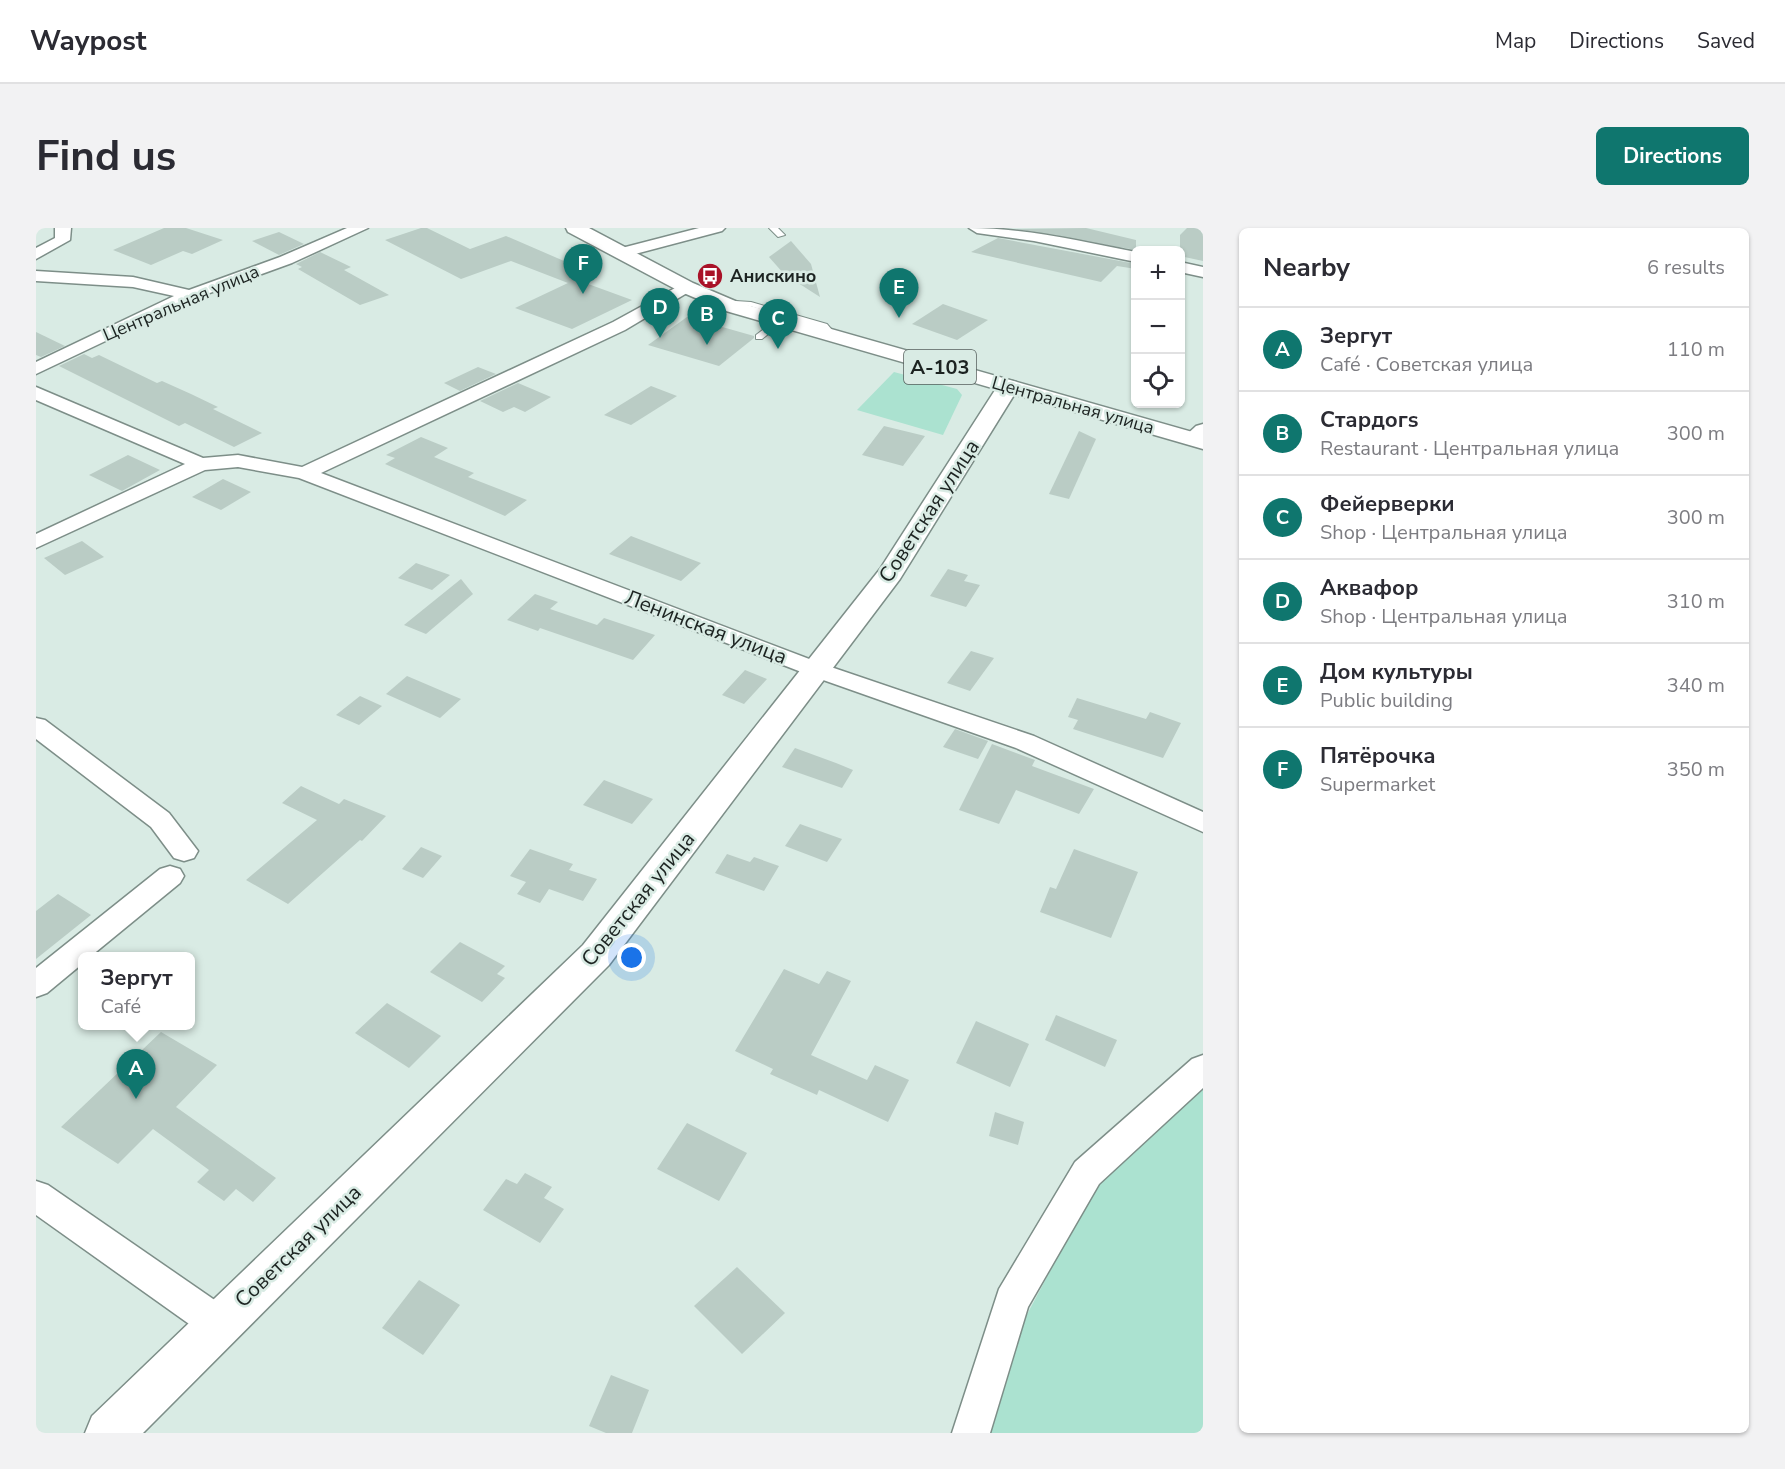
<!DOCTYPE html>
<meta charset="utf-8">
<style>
body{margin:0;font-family:"Nunito Sans",sans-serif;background:#f2f2f3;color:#2b2b33}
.controls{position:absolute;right:18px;top:18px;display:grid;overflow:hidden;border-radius:9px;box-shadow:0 2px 4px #0004}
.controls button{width:54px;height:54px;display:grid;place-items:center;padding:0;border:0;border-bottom:2px solid #e1e1e2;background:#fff;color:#2b2b33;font:30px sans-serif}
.you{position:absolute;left:596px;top:730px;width:21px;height:21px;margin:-15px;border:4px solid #fff;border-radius:50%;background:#1a73e8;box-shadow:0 0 0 9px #1a73e833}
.badge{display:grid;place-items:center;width:39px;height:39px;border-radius:50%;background:#0f766e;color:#fff;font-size:20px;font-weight:700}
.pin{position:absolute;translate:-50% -50px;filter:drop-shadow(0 2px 3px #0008)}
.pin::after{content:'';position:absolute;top:32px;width:21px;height:18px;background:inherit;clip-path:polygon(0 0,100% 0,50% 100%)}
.popup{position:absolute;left:42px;top:724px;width:117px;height:78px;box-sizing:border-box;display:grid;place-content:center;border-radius:9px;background:#fff;filter:drop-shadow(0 2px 4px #0005);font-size:20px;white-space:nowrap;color:#7c7c81}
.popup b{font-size:22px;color:#2b2b33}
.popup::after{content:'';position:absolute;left:50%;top:100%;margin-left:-12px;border:12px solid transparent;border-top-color:#fff}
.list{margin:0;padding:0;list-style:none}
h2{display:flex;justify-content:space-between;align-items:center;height:78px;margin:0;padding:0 24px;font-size:26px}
h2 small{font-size:20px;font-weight:400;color:#7c7c81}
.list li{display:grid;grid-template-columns:39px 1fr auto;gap:18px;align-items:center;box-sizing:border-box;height:84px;padding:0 24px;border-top:2px solid #e1e1e2}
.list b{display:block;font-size:22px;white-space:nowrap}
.list p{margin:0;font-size:20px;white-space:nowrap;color:#7c7c81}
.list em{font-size:20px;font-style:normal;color:#7c7c81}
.icon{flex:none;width:33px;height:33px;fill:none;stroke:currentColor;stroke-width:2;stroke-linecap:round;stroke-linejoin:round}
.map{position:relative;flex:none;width:1167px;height:1205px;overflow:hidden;border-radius:9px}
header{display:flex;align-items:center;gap:36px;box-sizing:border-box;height:84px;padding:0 30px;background:#fff;border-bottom:2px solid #e1e1e2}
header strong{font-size:28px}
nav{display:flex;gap:33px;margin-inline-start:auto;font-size:21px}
.intro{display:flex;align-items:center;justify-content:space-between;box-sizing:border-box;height:144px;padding:0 36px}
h1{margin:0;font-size:42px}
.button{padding:15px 27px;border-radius:9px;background:#0f766e;color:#fff;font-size:21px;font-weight:700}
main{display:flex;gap:36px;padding:0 36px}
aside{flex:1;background:#fff;border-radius:9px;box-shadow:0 2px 4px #0004}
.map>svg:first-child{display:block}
.green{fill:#abe2d0}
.building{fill:#baccc5}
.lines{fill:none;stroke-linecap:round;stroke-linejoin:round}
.lane-casing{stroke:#7d8e88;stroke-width:2}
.street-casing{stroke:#7d8e88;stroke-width:3}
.secondary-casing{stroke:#7d8e88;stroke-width:3}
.primary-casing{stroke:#7d8e88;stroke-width:3}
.lane{fill:#fff;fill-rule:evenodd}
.street{fill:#fff;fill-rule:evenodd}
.secondary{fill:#fff;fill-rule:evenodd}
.primary{fill:#fff;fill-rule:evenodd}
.labels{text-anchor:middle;stroke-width:5;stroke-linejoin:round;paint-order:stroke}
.far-poi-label{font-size:18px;font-weight:bold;fill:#1c2321;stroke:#d9ebe4;text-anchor:start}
.far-street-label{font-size:18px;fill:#1c2321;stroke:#d9ebe4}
.shield{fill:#d9ebe4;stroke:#555f5c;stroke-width:1.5}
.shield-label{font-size:20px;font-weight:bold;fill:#1c2321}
.street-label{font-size:21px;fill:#1c2321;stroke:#d9ebe4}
</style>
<header>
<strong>Waypost</strong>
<nav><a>Map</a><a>Directions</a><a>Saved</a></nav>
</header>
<div class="intro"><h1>Find us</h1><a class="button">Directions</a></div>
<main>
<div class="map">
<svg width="1167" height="1205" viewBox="0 0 1167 1205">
<rect width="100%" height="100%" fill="#d9ebe4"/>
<!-- green -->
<g class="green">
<path d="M858 144 921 161 926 167 907 207 821 182Z"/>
<path d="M1167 859V1205H928L1080 919Z"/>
</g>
<!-- building -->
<g class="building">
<path d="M128 0H150L187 12 156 26 147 23 115 37 77 22Z"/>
<path d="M385 0H391L434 21 470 8 549 42 544 53 596 72 536 101 479 80 532 55 475 33 425 51 349 12Z"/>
<path d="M1050 0 1100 12V22L980 1Z"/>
<path d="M1151 0H1167V33L1144 28V7Z"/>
<path d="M243 4 268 16 243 27 216 13Z"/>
<path d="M962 10 1100 36V41L1081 38 1065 54 935 24Z"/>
<path d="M755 13 775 36 784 69 748 46 733 29Z"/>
<path d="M284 24 315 39 308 42 353 67 324 77 262 41 266 39 260 36Z"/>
<path d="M907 76 952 92 921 112 876 96Z"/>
<path d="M651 89 718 108V110L683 138 612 117Z"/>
<path d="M0 104 29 118 5 129 0 127Z"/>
<path d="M48 126 56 130 63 127 121 155 126 153 155 166 182 179 177 181 226 205 198 219 149 195 143 198 23 138Z"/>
<path d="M442 139 460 146 424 163 408 155Z"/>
<path d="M482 155 515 169 489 184 478 179 467 184 444 173Z"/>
<path d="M615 158 641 168 595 197 568 187Z"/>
<path d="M848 198 889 208 867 238 826 227Z"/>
<path d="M1043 203 1060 211 1033 271 1013 266Z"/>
<path d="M385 209 412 220 398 229 438 245 432 249 491 272 469 288 349 236 359 230 350 227Z"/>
<path d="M92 227 124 242 86 263 53 247Z"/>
<path d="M187 251 215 264 185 282 156 269Z"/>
<path d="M595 308 665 335 645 353 573 326Z"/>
<path d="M46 313 68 329 29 347 8 330Z"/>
<path d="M380 335 414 347 396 362 362 350Z"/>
<path d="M912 341 932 347 928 353 944 357 930 379 894 368Z"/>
<path d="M425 351 437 366 390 406 368 397Z"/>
<path d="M499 366 522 374 514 381 561 397 568 390 619 407 597 432 504 400 502 403 471 392Z"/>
<path d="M935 423 958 430 934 463 911 455Z"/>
<path d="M709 442 731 451 708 476 686 467Z"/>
<path d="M371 448 425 471 404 490 350 466Z"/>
<path d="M324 468 346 478 323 497 300 487Z"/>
<path d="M1041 470 1110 491 1114 484 1145 495 1127 530 1037 501 1042 492 1032 489Z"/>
<path d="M919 501 952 513 942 531 907 519Z"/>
<path d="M956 516 999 532 996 538 1058 561 1043 586 980 562 963 596 923 582Z"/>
<path d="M759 520 800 535 817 542 806 560 746 539Z"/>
<path d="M568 552 617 571 596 596 547 577Z"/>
<path d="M265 558 303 576 308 571 350 588 326 613 324 612 252 676 210 652 281 592 246 575Z"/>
<path d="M764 596 806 611 791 634 749 618Z"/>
<path d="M385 619 406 628 387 650 366 641Z"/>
<path d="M494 621 537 636 533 642 561 651 547 673 513 661 504 675 481 666 490 654 474 648Z"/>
<path d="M1038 621 1102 644 1075 710 1004 684 1014 659 1020 661Z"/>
<path d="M691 626 714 634 718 629 743 638 728 663 679 645Z"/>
<path d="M22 666 55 687 0 731V683Z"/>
<path d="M424 714 469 738 461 746 469 750 446 774 394 744Z"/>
<path d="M748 741 783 756 791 743 815 753 775 827 831 852 839 837 873 852 852 894 783 862 781 867 734 846 737 841 699 823Z"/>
<path d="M351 775 405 808 373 840 319 805Z"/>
<path d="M1020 787 1081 812 1069 839 1009 812Z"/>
<path d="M940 793 993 816 974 859 920 835Z"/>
<path d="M125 804 181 837 140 879 240 950 217 974 200 961 188 973 161 954 173 942 117 901 82 936 25 899Z"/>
<path d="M959 884 988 894 982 917 953 908Z"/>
<path d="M651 895 711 925 683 973 621 941Z"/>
<path d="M489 945 516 959 508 970 528 981 504 1015 447 982 470 951 481 956Z"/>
<path d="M701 1039 749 1085 706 1126 658 1078Z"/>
<path d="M383 1052 424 1077 387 1127 346 1100Z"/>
<path d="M575 1147 613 1162 596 1205H570L553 1198Z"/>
</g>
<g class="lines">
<!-- lane casing -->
<g class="lane-casing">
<g id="lane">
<path d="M733 0H742L749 7 742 9Z"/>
<path d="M684 72 715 74 791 96 801 108 794 110 785 100 714 78 684 76Z"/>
<path d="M743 90 747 93 746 95 726 111H720V107Z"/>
</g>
</g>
<!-- street casing -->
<g class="street-casing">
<g id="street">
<path d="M19 0H35L34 12 0 31V20L19 10Z"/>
<path d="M311 0H332L256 35 160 70 0 146V134L138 68 97 59 0 53V43L97 49 153 62 244 29Z"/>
<path d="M663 0H689L686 3 584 30 576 25 578 22Z"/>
<path d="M933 0C990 0 1044 13 1100 24V34L998 13 941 5Z"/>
<path d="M1144 34 1167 39V49L1144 44Z"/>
<path d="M650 54 656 56 658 59 656 62 589 102 285 245 789 437 998 508 1167 584V604L980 520 773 447 263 250 202 239 169 242 0 320V306L149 236 0 172V159L167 230 202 227 266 239 577 94Z"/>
<path d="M1167 196V212L1156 217 1149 215 1146 211 1160 198Z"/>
<path d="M0 490 9 492 133 585 162 623 158 630 148 633 138 630 115 599 0 511Z"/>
<path d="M134 638 144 641 148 648 144 655 55 728H46V736L11 765 0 769V740L124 641Z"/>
<path d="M1167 827V860L1063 956 992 1079 954 1205H916L963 1061 1039 934 1156 831Z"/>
<path d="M0 953 12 957 196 1084 201 1096 196 1108 183 1114 170 1108 0 987Z"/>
</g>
</g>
<!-- secondary casing -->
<g class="secondary-casing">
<path id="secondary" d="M972 152 980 154 983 159 864 351 573 737 107 1205H49L56 1188 547 717 844 341 961 159 964 154Z"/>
</g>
<!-- primary casing -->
<g class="primary-casing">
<path id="primary" d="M530 0H553L657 55 704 75 1167 207V221L690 83 643 63 532 4Z"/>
</g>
<!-- lane -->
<use href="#lane" class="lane"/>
<!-- street -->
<use href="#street" class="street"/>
<!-- secondary -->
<use href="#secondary" class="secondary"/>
<!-- primary -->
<use href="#primary" class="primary"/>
</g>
<!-- icons -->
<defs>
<g id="bus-disc" transform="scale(1.35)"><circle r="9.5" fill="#a91228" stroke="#d9ebe4"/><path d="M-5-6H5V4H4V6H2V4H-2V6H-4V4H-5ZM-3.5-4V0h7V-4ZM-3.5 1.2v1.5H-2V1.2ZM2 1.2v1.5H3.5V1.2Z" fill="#fff"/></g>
</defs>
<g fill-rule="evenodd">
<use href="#bus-disc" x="674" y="48"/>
</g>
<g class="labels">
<!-- far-poi labels -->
<g class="far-poi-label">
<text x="694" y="54">Анискино</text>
</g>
<!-- far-street labels -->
<g class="far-street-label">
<text transform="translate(145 75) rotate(-23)" y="6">Центральная улица</text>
<text transform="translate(1037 177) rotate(16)" y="6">Центральная улица</text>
</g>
<!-- shield labels -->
<rect class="shield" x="868" y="122" width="72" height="34" rx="4.5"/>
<g class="shield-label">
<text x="904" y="146">А-103</text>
</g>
<!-- street labels -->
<g class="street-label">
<text transform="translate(893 283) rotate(-57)" y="7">Советская улица</text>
<text transform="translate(670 399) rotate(21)" y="7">Ленинская улица</text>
<text transform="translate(602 671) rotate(-51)" y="7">Советская улица</text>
<text transform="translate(262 1018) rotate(-44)" y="7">Советская улица</text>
</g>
</g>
</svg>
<div class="controls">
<button>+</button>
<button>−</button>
<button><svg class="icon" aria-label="locate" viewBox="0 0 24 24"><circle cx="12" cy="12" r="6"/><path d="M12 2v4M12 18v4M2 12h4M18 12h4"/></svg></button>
</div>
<div class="you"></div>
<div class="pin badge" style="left:100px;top:871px">A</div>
<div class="popup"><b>Зергут</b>Café</div>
<div class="pin badge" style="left:671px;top:117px">B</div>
<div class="pin badge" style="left:742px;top:121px">C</div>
<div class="pin badge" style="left:624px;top:110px">D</div>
<div class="pin badge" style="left:863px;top:90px">E</div>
<div class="pin badge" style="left:547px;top:66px">F</div>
</div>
<aside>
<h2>Nearby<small>6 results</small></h2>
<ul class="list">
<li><span class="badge">A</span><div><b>Зергут</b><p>Café · Советская улица</p></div><em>110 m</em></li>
<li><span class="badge">B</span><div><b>Стардогs</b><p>Restaurant · Центральная улица</p></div><em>300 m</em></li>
<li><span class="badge">C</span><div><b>Фейерверки</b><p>Shop · Центральная улица</p></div><em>300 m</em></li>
<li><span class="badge">D</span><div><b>Аквафор</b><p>Shop · Центральная улица</p></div><em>310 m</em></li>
<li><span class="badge">E</span><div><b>Дом культуры</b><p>Public building</p></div><em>340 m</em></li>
<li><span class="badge">F</span><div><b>Пятёрочка</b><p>Supermarket</p></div><em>350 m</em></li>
</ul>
</aside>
</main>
